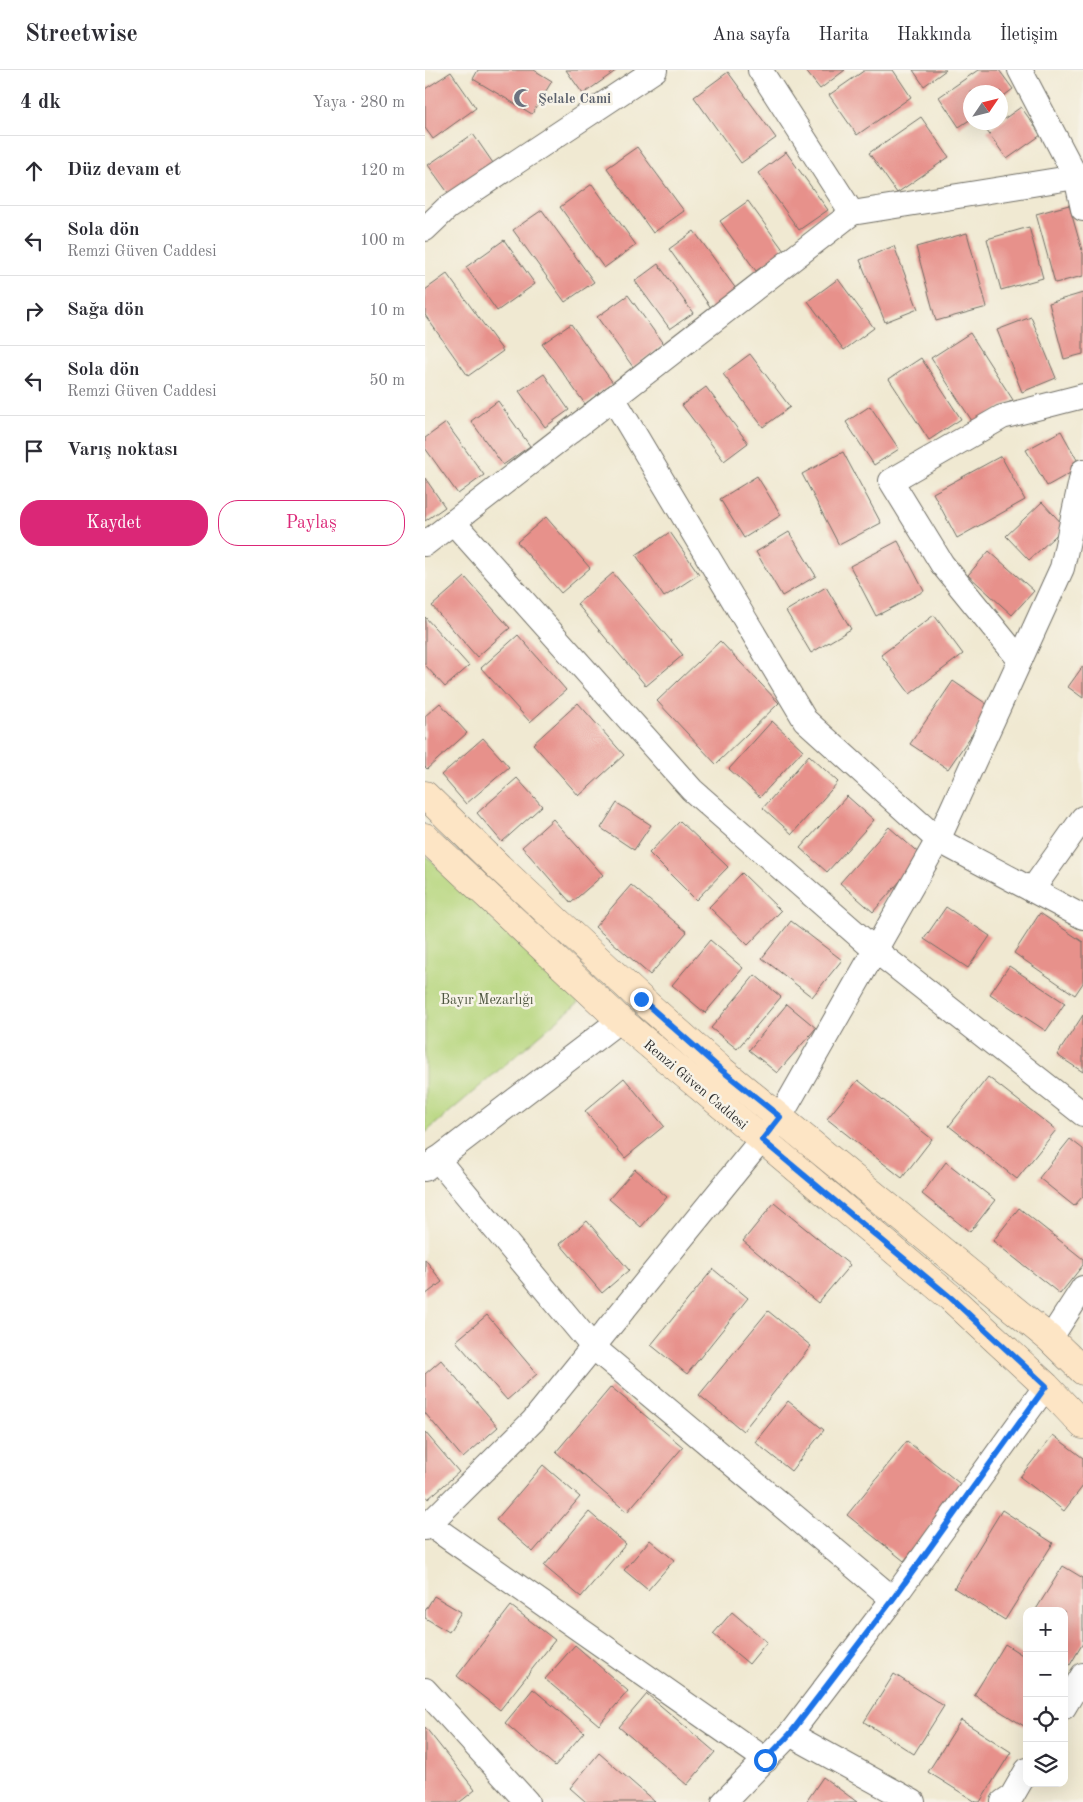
<!DOCTYPE html>
<html lang="tr">
<meta charset="utf-8">
<style>
body{margin:0;font-family:"Old Standard TT",serif;background:#f7f7f7;color:#2b2b33}
.controls{position:absolute;right:15px;bottom:15px;display:grid;overflow:hidden;border-radius:10px;box-shadow:0 5px 20px #0002}
.controls button{width:45px;height:45px;display:grid;place-items:center;padding:0;border:0;border-bottom:1px solid #e1e1e2;background:#fff;color:#2b2b33;font:25px sans-serif}
.compass{position:absolute;left:538px;top:15px;width:45px;height:45px;border-radius:50%;background:#fff;box-shadow:0 5px 20px #0002;rotate:55deg}
.stop{position:absolute;width:15px;height:15px;margin:-11px;border:4px solid #1a73e8;border-radius:50%;background:#fff}
.stop.end{background:#1a73e8;border-color:#fff;box-shadow:0 1px 5px #0008}
.list{margin:0;padding:0;list-style:none}
h2{display:flex;justify-content:space-between;align-items:center;height:65px;margin:0;padding:0 20px;font-size:21px}
h2 small{font-size:16px;font-weight:400;color:#7c7c81}
.list li{display:grid;grid-template-columns:32px 1fr auto;gap:15px;align-items:center;box-sizing:border-box;height:70px;padding:0 20px;border-top:1px solid #e1e1e2}
.list b{display:block;font-size:19px;white-space:nowrap}
.list p{margin:0;font-size:16px;white-space:nowrap;color:#7c7c81}
.list em{font-size:16px;font-style:normal;color:#7c7c81}
.actions{display:flex;gap:10px;padding:15px 20px}
.actions a{flex:1;padding:11px 0;border:1px solid #db2777;border-radius:20px;text-align:center;font-size:18px;color:#db2777}
.actions .main{background:#db2777;color:#fff}
.icon{flex:none;width:28px;height:28px;fill:none;stroke:currentColor;stroke-width:2;stroke-linecap:round;stroke-linejoin:round}
.map{position:relative;flex:none;width:658px;height:1732px;overflow:hidden}
header{display:flex;align-items:center;gap:30px;box-sizing:border-box;height:70px;padding:0 25px;background:#fff;border-bottom:1px solid #e1e1e2}
header strong{font-size:24px}
nav{display:flex;gap:28px;margin-inline-start:auto;font-size:18px}
main{display:flex}
aside{flex:1;background:#fff}
.map>svg:first-child{display:block}
.green{fill:#b6d67d;stroke:#708054}
.building{fill:#e7918b}
.lines{fill:none;stroke-linecap:round;stroke-linejoin:round}
.street-casing{stroke:#706e65;stroke-width:26}
.secondary-casing{stroke:#706e65;stroke-width:29}
.street{stroke:#fff;stroke-width:24}
.secondary{stroke:#fde5c5;stroke-width:28}
.route{stroke:#1a73e8;stroke-width:6}
.labels{text-anchor:middle;stroke-width:5;stroke-linejoin:round;paint-order:stroke}
.worship-label{font-size:14px;font-weight:bold;fill:#5b616d;stroke:#f7f3e8;text-anchor:start}
.park-label{font-size:14px;fill:#4e5640;stroke:#f7f3e8}
.street-label{font-size:14px;fill:#2b2b2b;stroke:#f7f3e8}
</style>
<header>
<strong>Streetwise</strong>
<nav><a>Ana sayfa</a><a>Harita</a><a>Hakkında</a><a>İletişim</a></nav>
</header>
<main>
<aside>
<h2>4 dk<small>Yaya · 280 m</small></h2>
<ul class="list">
<li><svg class="icon" aria-label="ahead" viewBox="0 0 24 24"><path d="M12 20V5M6 11l6-6 6 6"/></svg><div><b>Düz devam et</b></div><em>120 m</em></li>
<li><svg class="icon" aria-label="left" viewBox="0 0 24 24"><path d="M17 20v-9H6M10 6l-5 5 5 5"/></svg><div><b>Sola dön</b><p>Remzi Güven Caddesi</p></div><em>100 m</em></li>
<li><svg class="icon" aria-label="right" viewBox="0 0 24 24"><path d="M7 20v-9h11M14 6l5 5-5 5"/></svg><div><b>Sağa dön</b></div><em>10 m</em></li>
<li><svg class="icon" aria-label="left" viewBox="0 0 24 24"><path d="M17 20v-9H6M10 6l-5 5 5 5"/></svg><div><b>Sola dön</b><p>Remzi Güven Caddesi</p></div><em>50 m</em></li>
<li><svg class="icon" aria-label="arrive" viewBox="0 0 24 24"><path d="M6 21V4h12l-3 4 3 4H6"/></svg><div><b>Varış noktası</b></div></li>
</ul>
<div class="actions"><a class="main">Kaydet</a><a>Paylaş</a></div>
</aside>
<div class="map">
<svg width="658" height="1732" viewBox="0 0 658 1732">
<rect width="100%" height="100%" fill="#f7f3e8"/>
<filter id="ink" filterUnits="userSpaceOnUse"><feTurbulence type="fractalNoise" baseFrequency=".02" numOctaves="2"/><feDisplacementMap in="SourceGraphic" scale="10" xChannelSelector="R" yChannelSelector="G"/><feConvolveMatrix kernelMatrix="1 2 1 2 8 2 1 2 1" color-interpolation-filters="sRGB"/></filter>
<filter id="wash" filterUnits="userSpaceOnUse"><feTurbulence type="fractalNoise" baseFrequency=".0096" numOctaves="4" result="noise"/><feDisplacementMap in="SourceGraphic" scale="20" xChannelSelector="R" yChannelSelector="G"/><feGaussianBlur stdDeviation="1.12" result="paint"/><feColorMatrix in="noise" values="0 0 0 0 0 0 0 0 0 0 0 0 0 0 0 0 0 1.4 0 .05"/><feComposite in="paint" operator="in"/></filter>
<g filter="url(#wash)">
<rect width="100%" height="100%" fill="#f0e9d2"/>
<!-- green -->
<path class="green" d="M0 785 155 931 0 1063Z"/>
<g id="blocks">
<!-- building -->
<g class="building">
<path d="M53 0H109L127 11 107 44 48 9Z"/>
<path d="M141 0H192L158 24Z"/>
<path d="M380 0H420L395 19Z"/>
<path d="M440 0H468L486 27 432 65 404 25Z"/>
<path d="M488 0H521L499 16Z"/>
<path d="M553 0H574L588 19 576 28V22H546V49L534 57 514 27Z"/>
<path d="M26 2 51 38 8 69 0 58V19Z"/>
<path d="M303 2 351 68 316 93 269 27Z"/>
<path d="M596 37 616 65 582 89 562 61Z"/>
<path d="M496 47 524 87 472 123 444 83Z"/>
<path d="M48 64 68 93 24 124 3 95Z"/>
<path d="M212 77 259 141 228 163 182 98Z"/>
<path d="M361 82 403 140 374 160 333 103Z"/>
<path d="M167 114 211 175 179 198 135 137Z"/>
<path d="M323 131 359 181 331 201 295 151Z"/>
<path d="M644 135 658 184V206L630 213 611 144Z"/>
<path d="M117 140 169 212 140 232 88 160Z"/>
<path d="M604 157 618 208 576 220 562 169Z"/>
<path d="M269 161 314 223 289 242 244 179Z"/>
<path d="M542 163 562 237 511 251 491 177Z"/>
<path d="M79 170 110 214 72 241 41 197Z"/>
<path d="M469 176 493 239 460 252 435 190Z"/>
<path d="M233 194 268 243 245 259 210 211Z"/>
<path d="M22 204 78 281 43 306 0 245V220Z"/>
<path d="M413 209 449 258 419 280 383 231Z"/>
<path d="M658 223V284L639 289 624 233Z"/>
<path d="M203 225 239 275 208 297 172 247Z"/>
<path d="M606 247 631 308 597 322 572 260Z"/>
<path d="M146 254 188 313 160 334 117 274Z"/>
<path d="M545 263 588 330 549 354 506 288Z"/>
<path d="M325 284 365 337 338 357 298 304Z"/>
<path d="M496 288 536 349 504 370 464 309Z"/>
<path d="M119 304 144 340 120 357 94 321Z"/>
<path d="M281 317 323 373 299 391 257 335Z"/>
<path d="M73 331 105 376 78 395 46 351Z"/>
<path d="M445 336 474 379 449 395 421 352Z"/>
<path d="M21 353 59 405 33 424 0 378V368Z"/>
<path d="M636 361 656 397 622 416 601 380Z"/>
<path d="M418 382 456 453 414 475 377 404Z"/>
<path d="M576 386 600 430 532 468 508 423Z"/>
<path d="M332 406 356 445 319 468 295 429Z"/>
<path d="M0 408 20 437 0 451Z"/>
<path d="M617 432 640 457 604 490 581 466Z"/>
<path d="M121 447 165 498 136 523 92 472Z"/>
<path d="M245 462 274 504 239 527 211 485Z"/>
<path d="M364 462 391 506 357 526 331 482Z"/>
<path d="M473 471 499 521 451 546 425 496Z"/>
<path d="M564 481 609 521 587 545 543 505Z"/>
<path d="M188 503 258 585 221 616 152 534Z"/>
<path d="M40 507 85 558 52 587 7 536Z"/>
<path d="M401 517 426 559 386 583 361 541Z"/>
<path d="M509 545 538 584 485 624 456 585Z"/>
<path d="M0 547 44 596 20 617 0 595Z"/>
<path d="M93 565 141 620 105 652 56 598Z"/>
<path d="M295 571 354 633 291 694 232 631Z"/>
<path d="M658 596V628L643 617Z"/>
<path d="M528 611 566 637 523 699 485 674Z"/>
<path d="M15 633 42 663 2 699 0 697V646Z"/>
<path d="M153 633 199 685 154 726 108 674Z"/>
<path d="M347 651 378 680 335 727 304 699Z"/>
<path d="M58 668 84 697 41 734 16 705Z"/>
<path d="M384 685 413 712 367 764 338 738Z"/>
<path d="M92 708 117 736 77 772 52 743Z"/>
<path d="M422 726 449 750 402 802 375 778Z"/>
<path d="M192 733 226 755 209 780 176 758Z"/>
<path d="M128 749 178 805 146 833 97 777Z"/>
<path d="M255 751 303 797 271 830 224 783Z"/>
<path d="M464 757 497 786 448 842 415 813Z"/>
<path d="M317 803 356 841 323 875 284 837Z"/>
<path d="M206 815 262 862 225 905 170 857Z"/>
<path d="M521 837 565 866 543 898 499 869Z"/>
<path d="M615 843 658 872V913L650 925 589 883Z"/>
<path d="M366 851 417 890 387 927 337 888Z"/>
<path d="M285 870 318 898 280 943 247 915Z"/>
<path d="M584 896 640 933 621 961 565 924Z"/>
<path d="M330 905 356 927 312 979 286 958Z"/>
<path d="M362 934 391 958 352 1003 324 980Z"/>
<path d="M658 945V1002L632 985Z"/>
<path d="M563 1007 631 1060 592 1109 524 1056Z"/>
<path d="M199 1008 239 1056 200 1088 160 1041Z"/>
<path d="M433 1010 507 1069 477 1108 402 1049Z"/>
<path d="M645 1069 658 1079V1126L649 1136 614 1108Z"/>
<path d="M521 1092 570 1130 545 1162 497 1124Z"/>
<path d="M210 1099 242 1127 216 1157 184 1129Z"/>
<path d="M349 1133 425 1195 393 1233 318 1171Z"/>
<path d="M594 1138 658 1189V1195L635 1224 568 1171Z"/>
<path d="M162 1151 204 1200 177 1223 135 1174Z"/>
<path d="M0 1189 17 1212 0 1225Z"/>
<path d="M288 1199 323 1228 262 1304 226 1275Z"/>
<path d="M343 1241 386 1276 318 1361 274 1325Z"/>
<path d="M62 1245 112 1304 82 1330 31 1271Z"/>
<path d="M16 1290 73 1357 38 1388 0 1343V1304Z"/>
<path d="M186 1317 258 1377 202 1442 131 1382Z"/>
<path d="M363 1331 399 1360 366 1401 330 1372Z"/>
<path d="M0 1362 34 1402 3 1429 0 1425Z"/>
<path d="M628 1365 658 1388V1416L639 1441 595 1407Z"/>
<path d="M482 1371 539 1417 479 1491 422 1445Z"/>
<path d="M118 1395 155 1427 108 1482 71 1450Z"/>
<path d="M577 1440 628 1473 580 1550 529 1518Z"/>
<path d="M164 1442 201 1474 156 1527 119 1496Z"/>
<path d="M225 1470 249 1490 223 1520 199 1500Z"/>
<path d="M638 1496 658 1508V1573L645 1595 639 1591V1541H610Z"/>
<path d="M9 1526 36 1542 24 1562 0 1548V1541Z"/>
<path d="M86 1536 130 1570 75 1640 32 1606Z"/>
<path d="M307 1542 342 1572 324 1594 288 1564Z"/>
<path d="M580 1574 602 1588V1652L599 1656 549 1625Z"/>
<path d="M150 1575 203 1621 174 1655 120 1609Z"/>
<path d="M469 1604 519 1636 489 1684 439 1652Z"/>
<path d="M108 1619 159 1662 130 1696 80 1653Z"/>
<path d="M222 1624 290 1682 262 1715 194 1657Z"/>
<path d="M536 1650 586 1682 555 1732H551L503 1702Z"/>
<path d="M0 1657 50 1720 35 1732H0Z"/>
<path d="M174 1683 230 1732H161L145 1718Z"/>
<path d="M398 1707 432 1732H381Z"/>
</g>
</g>
</g>
<g filter="url(#ink)">
<use href="#blocks" fill-opacity="0" stroke="#706e65" stroke-width="1"/>
<g class="lines">
<!-- street casing -->
<g class="street-casing">
<g id="street">
<path d="M335 0 427 143"/>
<path d="M595 0 651 107 658 139"/>
<path d="M0 159 22 138 230 0"/>
<path d="M188 328 380 650 513 770 658 847"/>
<path d="M28 452 267 720 450 880 658 1044"/>
<path d="M0 474 427 143 651 107 658 105"/>
<path d="M595 590 517 494 466 411 577 347 658 326"/>
<path d="M607 820 658 748"/>
<path d="M12 1089 168 1277 468 1529"/>
<path d="M0 1099 195 950"/>
<path d="M625 1269 658 1218"/>
<path d="M4 1454 341 1690"/>
<path d="M0 1458 108 1351 355 1047 513 770 637 498 658 401"/>
<path d="M0 1620 102 1732"/>
<path d="M639 1637 658 1605"/>
<path d="M365 1664 488 1732"/>
<path d="M299 1732 365 1664 468 1529 621 1316"/>
<path d="M578 1732 587 1726 602 1700"/>
</g>
</g>
<!-- secondary casing -->
<g class="secondary-casing">
<g id="secondary">
<path d="M0 725 74 797 216 929 294 998 625 1269 658 1301"/>
<path d="M0 767 195 950 526 1228 621 1316 658 1355"/>
</g>
</g>
<!-- street -->
<use href="#street" class="street"/>
<!-- secondary -->
<use href="#secondary" class="secondary"/>
</g>
</g>
<g class="lines" filter="url(#ink)">
<!-- route -->
<path class="route" d="M216 929 294 998 355 1047 337 1070 526 1228 621 1316 468 1529 365 1664 340 1690"/>
</g>
<!-- icons -->
<defs>
<g id="mosque-bare" transform="scale(1.5)"><path d="M3.5-4.9A6 6 0 1 0 3.5 4.9A5 5 0 1 1 3.5-4.9Z" fill="#6b7280" stroke="#f7f3e8" stroke-width="2.5" paint-order="stroke"/></g>
</defs>
<g fill-rule="evenodd">
<use href="#mosque-bare" x="98" y="28"/>
</g>
<g class="labels">
<!-- worship labels -->
<g class="worship-label">
<text x="113" y="33">Şelale Cami</text>
</g>
<!-- park labels -->
<g class="park-label">
<text x="62" y="934">Bayır Mezarlığı</text>
</g>
<!-- street labels -->
<g class="street-label">
<text transform="translate(271 1014) rotate(40)" y="5">Remzi Güven Caddesi</text>
</g>
</g>
</svg>
<div class="controls">
<button>+</button>
<button>−</button>
<button><svg class="icon" aria-label="locate" viewBox="0 0 24 24"><circle cx="12" cy="12" r="6"/><path d="M12 2v4M12 18v4M2 12h4M18 12h4"/></svg></button>
<button><svg class="icon" aria-label="layers" viewBox="0 0 24 24"><path d="M12 4l9 5-9 5-9-5zM3 14l9 5 9-5"/></svg></button>
</div>
<svg class="compass" viewBox="-18 -18 36 36"><path d="M0-13l5 13h-10z" fill="#e53935"/><path d="M0 13l5-13h-10z" fill="#7c7c81"/></svg>
<div class="stop" style="left:340px;top:1690px"></div>
<div class="stop end" style="left:216px;top:929px"></div>
</div>
</main>
